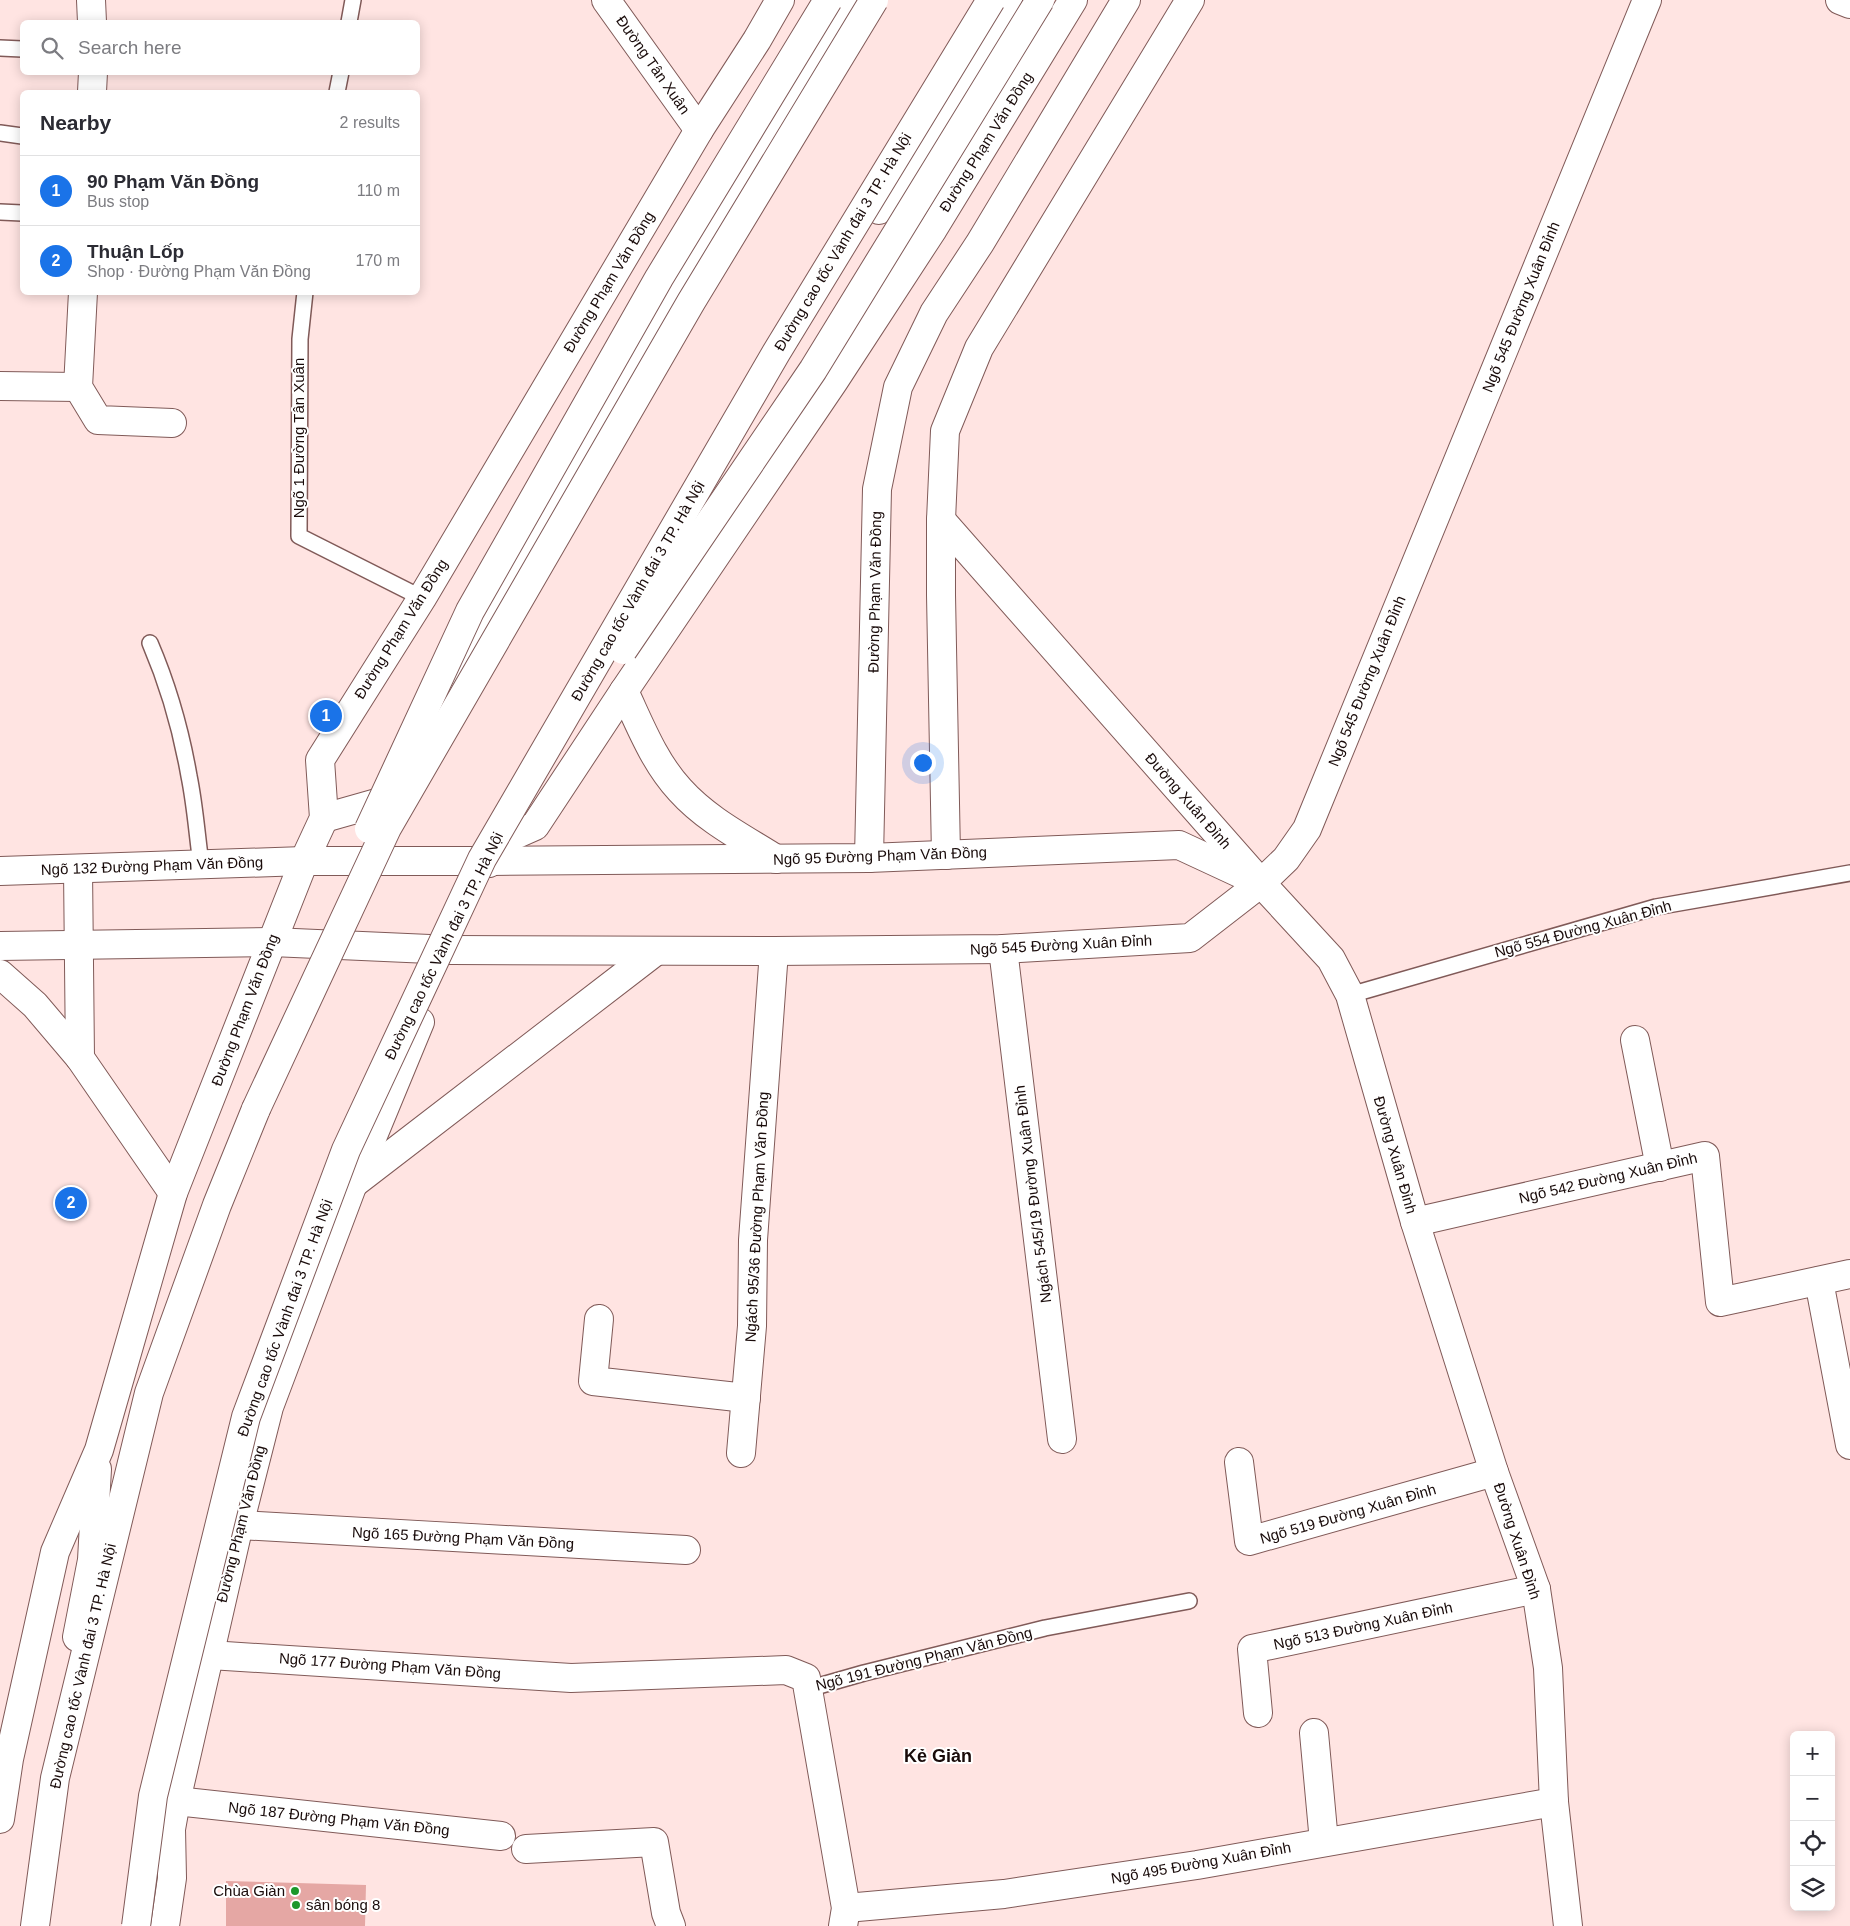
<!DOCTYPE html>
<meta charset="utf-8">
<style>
body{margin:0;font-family:Arial,sans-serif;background:#f7f7f7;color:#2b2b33}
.controls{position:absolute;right:15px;bottom:15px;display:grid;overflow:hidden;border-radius:8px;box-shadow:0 2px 12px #0003}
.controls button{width:45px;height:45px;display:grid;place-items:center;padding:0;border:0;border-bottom:1px solid #e1e1e2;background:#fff;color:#2b2b33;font:25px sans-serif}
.you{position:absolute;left:922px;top:762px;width:18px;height:18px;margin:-12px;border:4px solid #fff;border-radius:50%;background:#1a73e8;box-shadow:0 0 0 8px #1a73e833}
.badge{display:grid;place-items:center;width:32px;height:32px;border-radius:50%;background:#1a73e8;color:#fff;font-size:16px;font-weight:700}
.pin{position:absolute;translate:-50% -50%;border:2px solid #fff;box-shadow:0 1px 5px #0006}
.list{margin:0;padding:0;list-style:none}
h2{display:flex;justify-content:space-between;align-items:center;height:65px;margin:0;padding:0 20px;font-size:21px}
h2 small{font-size:16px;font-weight:400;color:#7c7c81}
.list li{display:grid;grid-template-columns:32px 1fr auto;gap:15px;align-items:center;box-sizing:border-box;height:70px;padding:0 20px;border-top:1px solid #e1e1e2}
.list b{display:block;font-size:19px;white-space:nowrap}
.list p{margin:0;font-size:16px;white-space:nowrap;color:#7c7c81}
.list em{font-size:16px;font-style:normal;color:#7c7c81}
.icon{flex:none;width:28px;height:28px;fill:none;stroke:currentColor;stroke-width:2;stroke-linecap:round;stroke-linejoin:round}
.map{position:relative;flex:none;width:1850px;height:1926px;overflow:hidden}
.search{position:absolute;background:#fff;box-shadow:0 2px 12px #0003;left:20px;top:20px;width:400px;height:55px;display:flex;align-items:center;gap:12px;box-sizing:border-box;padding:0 18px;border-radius:8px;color:#7c7c81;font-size:19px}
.panel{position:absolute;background:#fff;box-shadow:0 2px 12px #0003;left:20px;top:90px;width:400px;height:205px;border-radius:8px}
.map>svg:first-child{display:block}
.green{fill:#e5a7a4}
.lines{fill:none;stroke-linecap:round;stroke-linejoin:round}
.service-casing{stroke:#805a58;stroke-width:18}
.minor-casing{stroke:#805a58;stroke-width:30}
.tertiary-casing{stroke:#805a58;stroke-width:30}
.secondary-casing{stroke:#805a58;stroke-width:30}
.primary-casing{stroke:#805a58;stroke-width:30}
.motorway-casing{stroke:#805a58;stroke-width:30}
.service{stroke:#fff;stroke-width:15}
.minor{stroke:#fff;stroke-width:28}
.tertiary{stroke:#fff;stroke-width:28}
.secondary{stroke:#fff;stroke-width:28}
.primary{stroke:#fff;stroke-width:28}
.motorway{stroke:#fff;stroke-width:28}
.motorway-bridge-casing{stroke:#805a58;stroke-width:30;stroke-linecap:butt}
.motorway-bridge{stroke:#fff;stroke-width:28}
.poi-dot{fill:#1c982b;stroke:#fff;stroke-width:2}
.labels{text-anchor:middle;stroke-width:4;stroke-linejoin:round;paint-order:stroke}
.street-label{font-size:15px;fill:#190b0a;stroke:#fff}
.poi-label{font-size:15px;fill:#190b0a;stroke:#fff;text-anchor:end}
.quarter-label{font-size:18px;font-weight:bold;fill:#190b0a;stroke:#fff}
</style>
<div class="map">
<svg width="1850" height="1926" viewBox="0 0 1850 1926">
<rect width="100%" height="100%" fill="#ffe4e2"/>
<!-- green -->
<path class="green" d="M226 1881 366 1885 365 1926H226Z"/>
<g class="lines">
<!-- service casing -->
<g class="service-casing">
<g id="service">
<path d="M349 22 353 0"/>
<path d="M0 48 22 49"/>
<path d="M337 92 341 72"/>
<path d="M0 133 22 136"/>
<path d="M0 212 22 213"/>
<path d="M305 292 300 339 299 536 422 598"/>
<path d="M150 643C168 685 181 730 189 776 195 805 197 835 201 864"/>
<path d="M1350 995 1656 907 1850 873"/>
<path d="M808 1689 864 1673 1045 1628 1189 1601"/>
</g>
</g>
<!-- minor casing -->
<g class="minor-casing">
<g id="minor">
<path d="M91 0 92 22"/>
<path d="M92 92 93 72"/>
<path d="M83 292 78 387 98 420 172 423"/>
<path d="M0 386 78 387"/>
<path d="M1261 883 1286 859 1307 829 1647 0"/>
<path d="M1003 949 1062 1439"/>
<path d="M1635 1040 1660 1167"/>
<path d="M1415 1222 1705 1156 1720 1302 1850 1274"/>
<path d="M1819 1281 1850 1445"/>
<path d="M599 1319 593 1381 746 1398"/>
<path d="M741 1453 752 1326 753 1240 774 951"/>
<path d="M1239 1462 1249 1541 1494 1472"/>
<path d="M239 1525 686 1550"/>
<path d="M210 1655 571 1678 786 1670 806 1678 846 1908 843 1926"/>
<path d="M1258 1713 1252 1649 1536 1589"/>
<path d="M1314 1733 1324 1842"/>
<path d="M176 1801 501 1836"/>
<path d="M526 1849 654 1842 666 1913 671 1926"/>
<path d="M846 1908 1004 1894 1197 1865 1554 1802"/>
</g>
</g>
<!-- tertiary casing -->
<g class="tertiary-casing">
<g id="tertiary">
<path d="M941 520 1261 883 1331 959 1350 995 1415 1222 1494 1472 1536 1589 1548 1668 1554 1802 1568 1926"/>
<path d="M624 691C640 725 654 762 680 790 707 820 743 838 776 859"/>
<path d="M946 855 941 595V520L945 431 979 348 1190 0"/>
<path d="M869 858 877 489 898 387 934 313 980 243 1126 0"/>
<path d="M491 861 869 858 1179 845 1250 878"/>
<path d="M78 869 80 1058"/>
<path d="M0 871 304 861"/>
<path d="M0 946 272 942"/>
<path d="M452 950 774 951 1003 949 1190 938 1261 883"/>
<path d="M0 974 35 1005 80 1058 173 1193"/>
<path d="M353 1184 656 951"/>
</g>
</g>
<!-- secondary casing -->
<g class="secondary-casing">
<g id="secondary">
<path d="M606 0 699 130"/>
<path d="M1840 0 1850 4"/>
</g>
</g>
<!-- primary casing -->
<g class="primary-casing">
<g id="primary">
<path d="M879 210 1008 0"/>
<path d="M436 713C562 470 706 236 847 0"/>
<path d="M324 818 391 799 395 792"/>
<path d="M304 861H491"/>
<path d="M489 863 501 841 535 826 624 691 834 381 933 229 1073 0"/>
<path d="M272 942 452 950"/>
<path d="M77 1637 92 1560 97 1469"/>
<path d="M0 1819 9 1759 55 1552 99 1450 173 1193 304 861 324 818 320 760 422 598 699 130 757 40 780 0"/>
<path d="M165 1926 172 1878 171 1829 176 1801 239 1525 269 1407 353 1184 420 1022"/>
</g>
</g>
<!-- motorway casing -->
<g class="motorway-casing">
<path id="motorway" d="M35 1926 55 1778 149 1393 217 1205 256 1109"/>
</g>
<!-- service -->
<use href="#service" class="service"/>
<!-- minor -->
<use href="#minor" class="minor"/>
<!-- tertiary -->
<use href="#tertiary" class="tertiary"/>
<!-- secondary -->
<use href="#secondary" class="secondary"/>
<!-- primary -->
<use href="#primary" class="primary"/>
<!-- motorway -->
<use href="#motorway" class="motorway"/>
<!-- motorway-bridge casing -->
<g class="motorway-bridge-casing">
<g id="motorway-bridge">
<path d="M623 650 813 370 1040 0"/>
<path d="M369 829 470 611 659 278 828 0"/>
<path d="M256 1109 387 828 691 302 874 0"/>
<path d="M136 1926 153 1796 246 1417 346 1150 482 859 776 353 991 0"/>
</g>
</g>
<!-- motorway-bridge -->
<use href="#motorway-bridge" class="motorway-bridge"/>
</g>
<!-- markers -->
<g class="poi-dot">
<circle cx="295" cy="1891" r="5"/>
<circle cx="296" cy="1905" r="5"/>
</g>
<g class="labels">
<!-- street labels -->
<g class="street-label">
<text transform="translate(653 65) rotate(55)" y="5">Đường Tân Xuân</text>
<text transform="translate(986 142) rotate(-58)" y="5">Đường Phạm Văn Đồng</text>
<text transform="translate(843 242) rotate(-59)" y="5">Đường cao tốc Vành đai 3 TP. Hà Nội</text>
<text transform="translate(609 282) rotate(-59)" y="5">Đường Phạm Văn Đồng</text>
<text transform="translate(1521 307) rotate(-68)" y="5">Ngõ 545 Đường Xuân Đỉnh</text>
<text transform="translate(299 438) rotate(-90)" y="5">Ngõ 1 Đường Tân Xuân</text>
<text transform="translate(638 591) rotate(-60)" y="5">Đường cao tốc Vành đai 3 TP. Hà Nội</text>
<text transform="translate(875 592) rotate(-89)" y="5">Đường Phạm Văn Đồng</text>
<text transform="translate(401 629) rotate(-58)" y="5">Đường Phạm Văn Đồng</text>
<text transform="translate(1367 681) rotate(-68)" y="5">Ngõ 545 Đường Xuân Đỉnh</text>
<text transform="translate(1188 801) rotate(49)" y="5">Đường Xuân Đỉnh</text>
<text transform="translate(880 856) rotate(-2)" y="5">Ngõ 95 Đường Phạm Văn Đồng</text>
<text transform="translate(152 866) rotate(-2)" y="5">Ngõ 132 Đường Phạm Văn Đồng</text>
<text transform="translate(1583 929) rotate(-15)" y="5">Ngõ 554 Đường Xuân Đỉnh</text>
<text transform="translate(1061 945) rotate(-3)" y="5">Ngõ 545 Đường Xuân Đỉnh</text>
<text transform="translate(444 946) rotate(-64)" y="5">Đường cao tốc Vành đai 3 TP. Hà Nội</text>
<text transform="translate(245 1010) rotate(-69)" y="5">Đường Phạm Văn Đồng</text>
<text transform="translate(1395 1155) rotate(74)" y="5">Đường Xuân Đỉnh</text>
<text transform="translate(1608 1178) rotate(-13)" y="5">Ngõ 542 Đường Xuân Đỉnh</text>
<text transform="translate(1033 1194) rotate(-97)" y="5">Ngách 545/19 Đường Xuân Đỉnh</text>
<text transform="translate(757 1217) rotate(-87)" y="5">Ngách 95/36 Đường Phạm Văn Đồng</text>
<text transform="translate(285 1318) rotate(-70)" y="5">Đường cao tốc Vành đai 3 TP. Hà Nội</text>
<text transform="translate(1348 1514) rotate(-16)" y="5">Ngõ 519 Đường Xuân Đỉnh</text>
<text transform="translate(241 1524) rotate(-76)" y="5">Đường Phạm Văn Đồng</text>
<text transform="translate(463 1538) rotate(3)" y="5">Ngõ 165 Đường Phạm Văn Đồng</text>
<text transform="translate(1517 1541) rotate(72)" y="5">Đường Xuân Đỉnh</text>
<text transform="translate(1363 1626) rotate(-12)" y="5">Ngõ 513 Đường Xuân Đỉnh</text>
<text transform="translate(924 1659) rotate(-14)" y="5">Ngõ 191 Đường Phạm Văn Đồng</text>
<text transform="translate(83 1666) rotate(-77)" y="5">Đường cao tốc Vành đai 3 TP. Hà Nội</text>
<text transform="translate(390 1666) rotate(4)" y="5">Ngõ 177 Đường Phạm Văn Đồng</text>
<text transform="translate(339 1819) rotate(6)" y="5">Ngõ 187 Đường Phạm Văn Đồng</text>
<text transform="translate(1201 1863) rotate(-10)" y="5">Ngõ 495 Đường Xuân Đỉnh</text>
</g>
<!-- poi labels -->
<g class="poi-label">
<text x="285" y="1896">Chùa Giàn</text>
<text x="306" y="1910" text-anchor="start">sân bóng 8</text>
</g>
<!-- quarter labels -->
<g class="quarter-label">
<text x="938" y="1762">Kẻ Giàn</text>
</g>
</g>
</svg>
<div class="controls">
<button>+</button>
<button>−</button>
<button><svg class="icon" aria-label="locate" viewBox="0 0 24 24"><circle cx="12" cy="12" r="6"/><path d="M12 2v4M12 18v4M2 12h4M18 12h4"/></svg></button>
<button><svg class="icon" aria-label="layers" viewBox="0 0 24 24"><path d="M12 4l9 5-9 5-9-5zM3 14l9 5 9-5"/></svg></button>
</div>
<div class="you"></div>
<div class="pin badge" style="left:326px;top:716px">1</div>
<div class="pin badge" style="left:71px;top:1203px">2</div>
<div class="search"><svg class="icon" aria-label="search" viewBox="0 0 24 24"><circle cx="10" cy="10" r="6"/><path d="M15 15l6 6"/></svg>Search here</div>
<section class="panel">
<h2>Nearby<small>2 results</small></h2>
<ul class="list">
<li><span class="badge">1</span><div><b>90 Phạm Văn Đồng</b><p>Bus stop</p></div><em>110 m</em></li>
<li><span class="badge">2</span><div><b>Thuận Lốp</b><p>Shop · Đường Phạm Văn Đồng</p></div><em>170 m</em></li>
</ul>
</section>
</div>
